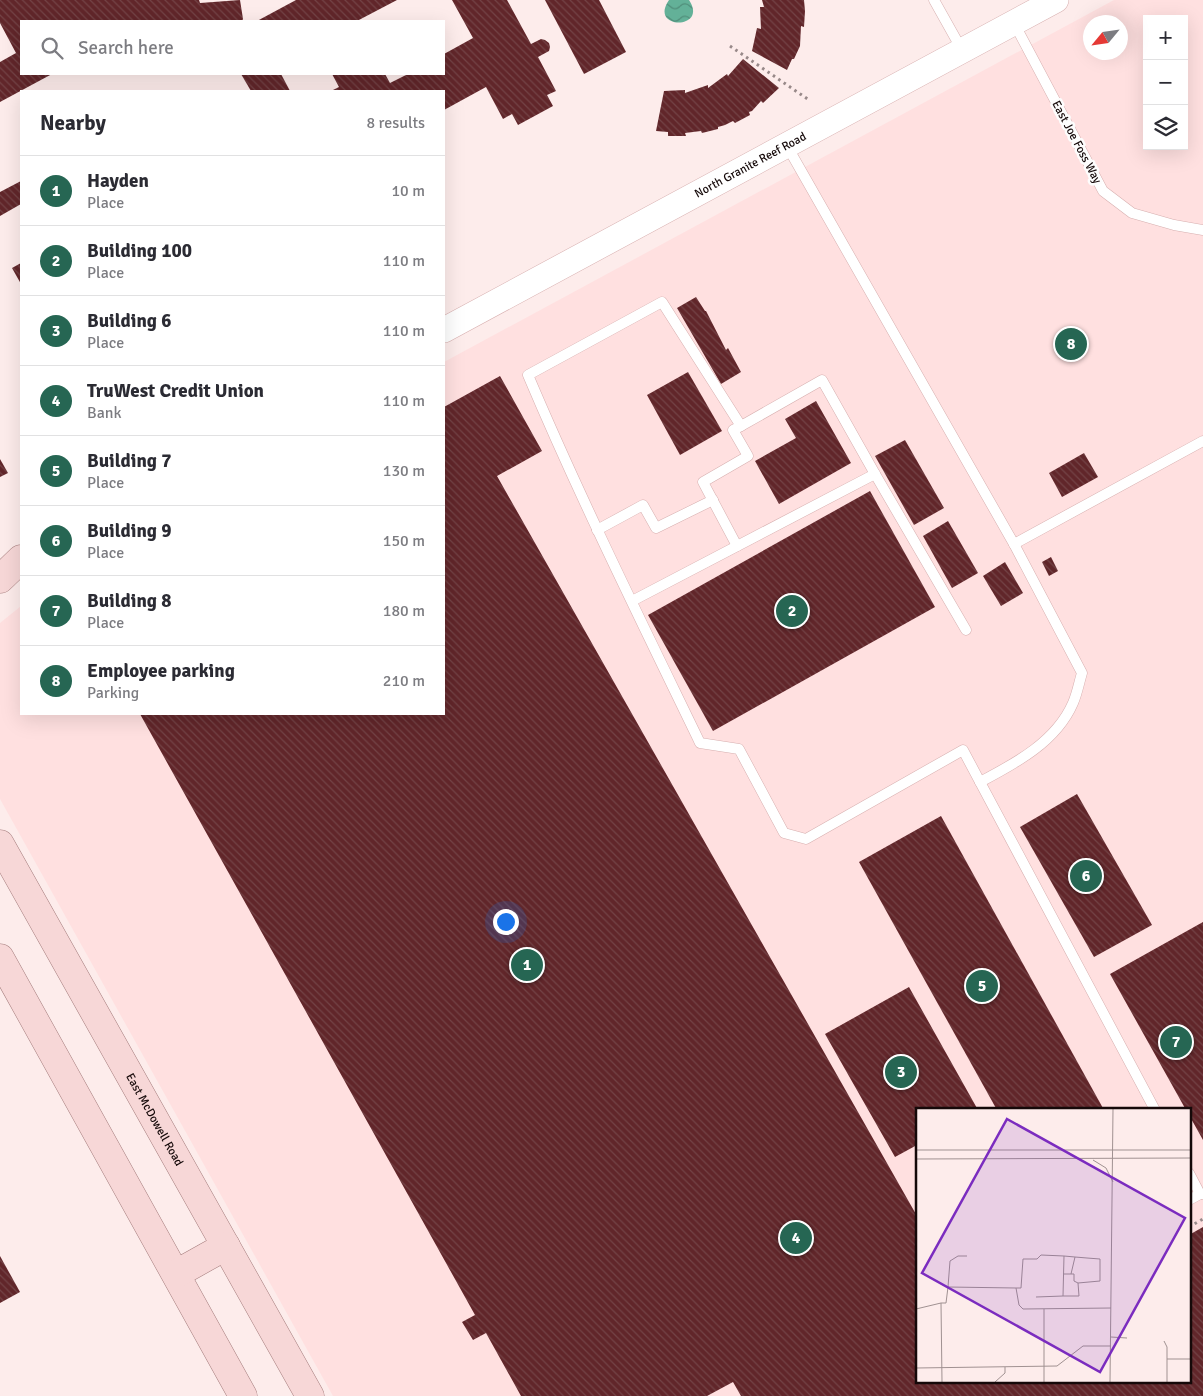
<!DOCTYPE html>
<meta charset="utf-8">
<style>
body{margin:0;font-family:Signika,sans-serif;background:#f7f7f7;color:#2b2b33}
.controls{position:absolute;right:15px;top:15px;display:grid;overflow:hidden;border-radius:0px;box-shadow:0 5px 20px #0002}
.controls button{width:45px;height:45px;display:grid;place-items:center;padding:0;border:0;border-bottom:1px solid #e1e1e2;background:#fff;color:#2b2b33;font:25px sans-serif}
.compass{position:absolute;left:1083px;top:15px;width:45px;height:45px;border-radius:50%;background:#fff;box-shadow:0 5px 20px #0002;rotate:241deg}
.you{position:absolute;left:505px;top:921px;width:18px;height:18px;margin:-12px;border:4px solid #fff;border-radius:50%;background:#1a73e8;box-shadow:0 0 0 8px #1a73e833}
.badge{display:grid;place-items:center;width:32px;height:32px;border-radius:50%;background:#266653;color:#fff;font-size:16px;font-weight:700}
.pin{position:absolute;translate:-50% -50%;border:2px solid #fff;box-shadow:0 1px 5px #0006}
.list{margin:0;padding:0;list-style:none}
h2{display:flex;justify-content:space-between;align-items:center;height:65px;margin:0;padding:0 20px;font-size:21px}
h2 small{font-size:16px;font-weight:400;color:#7c7c81}
.list li{display:grid;grid-template-columns:32px 1fr auto;gap:15px;align-items:center;box-sizing:border-box;height:70px;padding:0 20px;border-top:1px solid #e1e1e2}
.list b{display:block;font-size:19px;white-space:nowrap}
.list p{margin:0;font-size:16px;white-space:nowrap;color:#7c7c81}
.list em{font-size:16px;font-style:normal;color:#7c7c81}
.icon{flex:none;width:28px;height:28px;fill:none;stroke:currentColor;stroke-width:2;stroke-linecap:round;stroke-linejoin:round}
.map{position:relative;flex:none;width:1203px;height:1396px;overflow:hidden}
.search{position:absolute;background:#fff;box-shadow:0 5px 20px #0002;left:20px;top:20px;width:425px;height:55px;display:flex;align-items:center;gap:12px;box-sizing:border-box;padding:0 18px;border-radius:0px;color:#7c7c81;font-size:19px}
.panel{position:absolute;background:#fff;box-shadow:0 5px 20px #0002;left:20px;top:90px;width:425px;height:625px;border-radius:0px}
.map>svg:first-child{display:block}
.built{fill:#ffe0e0;fill-rule:evenodd}
.water{fill:url(#water-waves)}
.building{fill:url(#building-back-hatch)}
.lines{fill:none;stroke-linecap:round;stroke-linejoin:round}
.service-casing{stroke:#d7afaf;stroke-width:11}
.tertiary-casing{stroke:#d7afaf;stroke-width:26}
.primary-casing{stroke:#a57d7d;stroke-width:29}
.path{stroke:#988989;stroke-width:3;stroke-dasharray:2.5 4;stroke-linecap:butt}
.service{stroke:#fff;stroke-width:10}
.tertiary{stroke:#fff;stroke-width:25}
.primary{stroke:#f7d7d7;stroke-width:28}
.labels{text-anchor:middle;stroke-width:5;stroke-linejoin:round;paint-order:stroke}
.street-label{font-size:12px;fill:#150909;stroke:#fdfdfd}
.inset-road{fill:none;stroke:#a09191;stroke-width:1}
.view{fill:#7b2cbf;fill-opacity:0.15;stroke:#7b2cbf;stroke-width:2.5}
.inset-edge{fill:none;stroke:#150909;stroke-width:2.5}
</style>
<div class="map">
<svg width="1203" height="1396" viewBox="0 0 1203 1396">
<defs>
<pattern id="water-waves" width="16" height="10" patternUnits="userSpaceOnUse" patternTransform="scale(1.25)"><rect width="16" height="10" fill="#63b198"/><path d="M0 5q4-4 8 0t8 0" fill="none" stroke="#508e7a"/></pattern>
<pattern id="building-back-hatch" width="6" height="6" patternUnits="userSpaceOnUse" patternTransform="scale(1.25)"><rect width="6" height="6" fill="#61262a"/><path d="M-1 5l2 2M0 0l6 6M5-1l2 2" fill="none" stroke="#734346"/></pattern>
</defs>
<rect width="100%" height="100%" fill="#fdeceb"/>
<!-- built -->
<path class="built" d="M1114 0H1203V1396H333L0 799V623L21 606V714H444V362ZM1147 19H1184V146H1147ZM1090 22H1120V52H1090ZM917 1110H1189V1382H917Z"/>
<!-- water -->
<path class="water" d="M669 0H689C709 30 648 30 669 0Z"/>
<!-- building -->
<g class="building">
<path d="M0 0H199L200 3 240 0 243 19 242 21H21V74H52L0 102V62L16 53 0 23Z"/>
<path d="M296 0H397L357 21H257Z"/>
<path d="M452 0H507L531 44 541 39 545 40 549 43 550 47 549 51 538 57 556 91 547 95 553 106 518 125 512 114 503 119 486 87 444 110V91H331L339 87 332 74H385L390 83 408 74H444V54L473 38Z"/>
<path d="M545 0H599L626 52 584 74Z"/>
<path d="M762 0H804L805 11 804 27 801 26 800 46 794 59H792L787 70 752 51 757 28 761 29 760 7H764Z"/>
<path d="M743 59 779 88 763 103 761 101 752 111 749 112 750 115 735 123 733 121 725 125 718 127V129L702 133 701 131 685 133 686 136H668V132L656 131 664 91 685 90V93L708 85V88L727 74 728 76Z"/>
<path d="M241 74H281L290 91H251Z"/>
<path d="M21 181V204L0 216V192Z"/>
<path d="M21 263V284L12 268Z"/>
<path d="M696 297 705 311H706L726 350 728 348 741 372 721 384 677 308Z"/>
<path d="M688 372 722 431 680 455 647 395Z"/>
<path d="M500 376 542 451 497 476 917 1216V1382H1189V1235L1203 1227V1396H741L733 1382 707 1396H521L486 1333 473 1340 462 1322 475 1315 140 714H444V407Z"/>
<path d="M816 401 851 463 779 504 755 461 796 438 785 419Z"/>
<path d="M905 440 944 508 914 525 875 456Z"/>
<path d="M1084 453 1098 477 1062 497 1049 473Z"/>
<path d="M0 459 8 473 0 477Z"/>
<path d="M870 491 935 607 713 731 648 615Z"/>
<path d="M948 521 978 573 952 588 923 536Z"/>
<path d="M1051 557 1058 571 1049 576 1042 562Z"/>
<path d="M1005 562 1023 593 1001 606 983 576Z"/>
<path d="M1077 794 1152 925 1094 957 1020 827Z"/>
<path d="M941 816 1104 1110H997L859 862Z"/>
<path d="M1203 922V1140L1189 1115V1110H1186L1110 974Z"/>
<path d="M909 987 978 1110H917V1145L895 1157 825 1034Z"/>
<path d="M0 1256 20 1292 0 1303Z"/>
</g>
<g class="lines">
<!-- service casing -->
<g class="service-casing">
<g id="service">
<path d="M934 0 962 50"/>
<path d="M1014 23 1103 191 1132 213 1174 225 1203 230"/>
<path d="M875 474 966 630"/>
<path d="M597 530 643 505 656 528 713 500"/>
<path d="M1014 544 1203 441"/>
<path d="M737 546 703 482 748 456 733 430 741 426"/>
<path d="M632 601 875 474 822 380 741 426 662 302 528 375C581 500 641 621 700 743L739 749 784 833 806 839 963 750 980 782C1016 763 1056 742 1073 703 1077 694 1079 683 1082 673L1014 544 787 146"/>
<path d="M980 782 1155 1110"/>
<path d="M1189 1173 1200 1194H1203"/>
<path d="M1189 1200 1200 1194"/>
</g>
</g>
<!-- tertiary casing -->
<g class="tertiary-casing">
<g id="tertiary">
<path id="s1" d="M444 330 1056 0"/>
</g>
</g>
<!-- primary casing -->
<g class="primary-casing">
<g id="primary">
<path d="M0 579 21 559"/>
<path id="s2" d="M0 844 310 1396"/>
<path d="M0 958 243 1396"/>
<path d="M176 1274 226 1246"/>
</g>
</g>
<!-- path -->
<g class="path">
<path d="M730 46 809 100"/>
<path d="M1189 1227 1203 1219"/>
</g>
<!-- service -->
<use href="#service" class="service"/>
<!-- tertiary -->
<use href="#tertiary" class="tertiary"/>
<!-- primary -->
<use href="#primary" class="primary"/>
</g>
<g class="labels">
<!-- street labels -->
<g class="street-label">
<text transform="translate(1077 142) rotate(62)" y="4">East Joe Foss Way</text>
<text dy="4" stroke="none"><textPath href="#s1" startOffset="348">North Granite Reef Road</textPath></text>
<text dy="4" stroke="none"><textPath href="#s2" startOffset="316">East McDowell Road</textPath></text>
</g>
</g>
<!-- overview -->
<g transform="translate(916 1108)">
<rect width="275" height="275" fill="#fdeceb"/>
<path class="inset-road" d="M0 42H275M0 51 275 50M177 52 190 60 197 74M148 148 147 188H163L162 175 184 173V151L171 150 159 149 148 148 125 147 121 151H107L105 180H100L103 197 107 201 195 200M147 166H158V173L162 175M155 166 159 149M32 179 34 153 42 148H51M120 189 147 188M0 201 25 195M128 201V274M195 229 211 230M248 233 251 239V274M251 251H275M0 260 141 258 167 238H195M26 274 25 195H30L32 179 100 180M79 274 89 265V259M194 274 197 1"/>
<path class="view" d="M91 11 269 110 184 264 6 165Z"/>
<rect width="275" height="275" class="inset-edge"/>
</g>
</svg>
<div class="controls">
<button>+</button>
<button>−</button>
<button><svg class="icon" aria-label="layers" viewBox="0 0 24 24"><path d="M12 4l9 5-9 5-9-5zM3 14l9 5 9-5"/></svg></button>
</div>
<svg class="compass" viewBox="-18 -18 36 36"><path d="M0-13l5 13h-10z" fill="#e53935"/><path d="M0 13l5-13h-10z" fill="#7c7c81"/></svg>
<div class="you"></div>
<div class="pin badge" style="left:527px;top:965px">1</div>
<div class="pin badge" style="left:792px;top:611px">2</div>
<div class="pin badge" style="left:901px;top:1072px">3</div>
<div class="pin badge" style="left:796px;top:1238px">4</div>
<div class="pin badge" style="left:982px;top:986px">5</div>
<div class="pin badge" style="left:1086px;top:876px">6</div>
<div class="pin badge" style="left:1176px;top:1042px">7</div>
<div class="pin badge" style="left:1071px;top:344px">8</div>
<div class="search"><svg class="icon" aria-label="search" viewBox="0 0 24 24"><circle cx="10" cy="10" r="6"/><path d="M15 15l6 6"/></svg>Search here</div>
<section class="panel">
<h2>Nearby<small>8 results</small></h2>
<ul class="list">
<li><span class="badge">1</span><div><b>Hayden</b><p>Place</p></div><em>10 m</em></li>
<li><span class="badge">2</span><div><b>Building 100</b><p>Place</p></div><em>110 m</em></li>
<li><span class="badge">3</span><div><b>Building 6</b><p>Place</p></div><em>110 m</em></li>
<li><span class="badge">4</span><div><b>TruWest Credit Union</b><p>Bank</p></div><em>110 m</em></li>
<li><span class="badge">5</span><div><b>Building 7</b><p>Place</p></div><em>130 m</em></li>
<li><span class="badge">6</span><div><b>Building 9</b><p>Place</p></div><em>150 m</em></li>
<li><span class="badge">7</span><div><b>Building 8</b><p>Place</p></div><em>180 m</em></li>
<li><span class="badge">8</span><div><b>Employee parking</b><p>Parking</p></div><em>210 m</em></li>
</ul>
</section>
</div>
